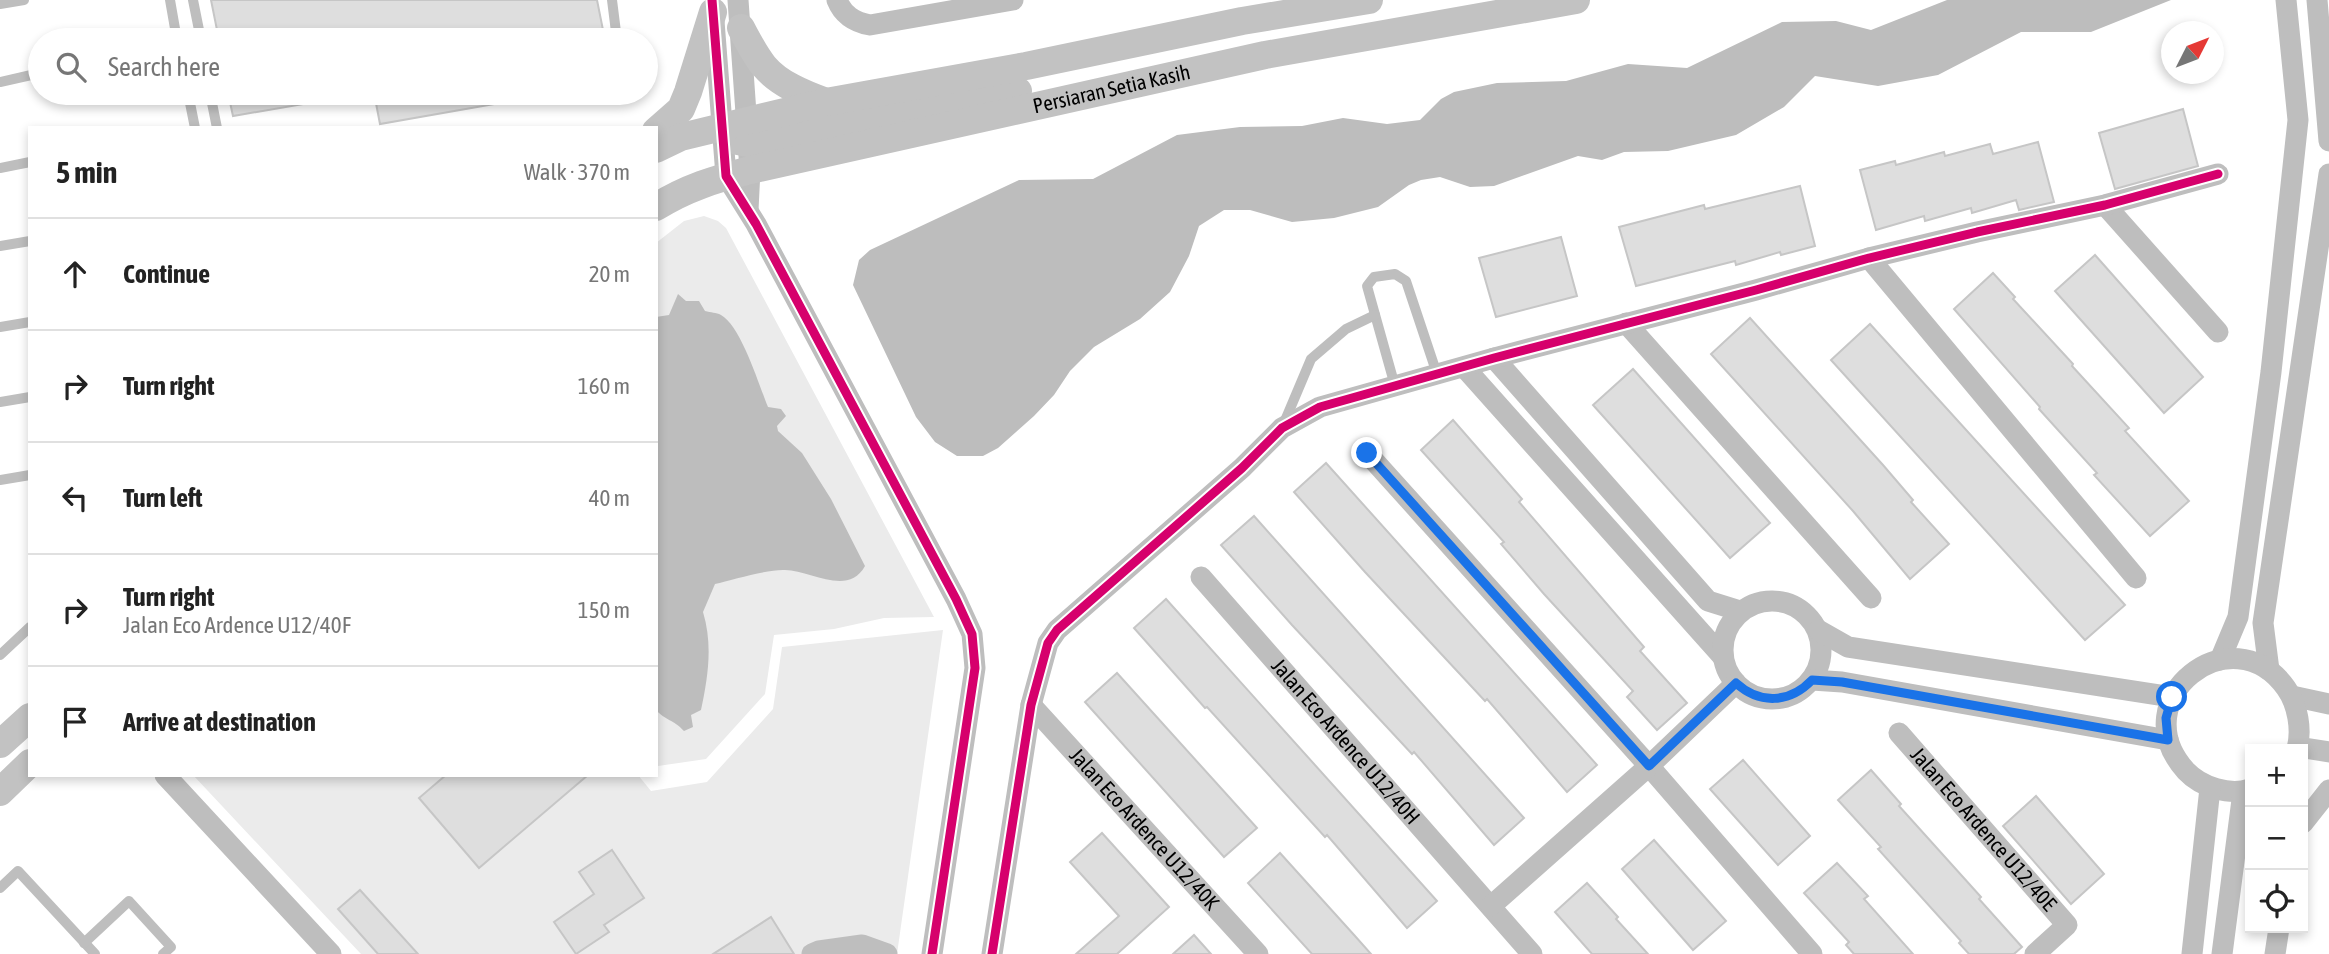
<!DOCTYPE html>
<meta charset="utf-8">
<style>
body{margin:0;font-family:"Asap Condensed",sans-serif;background:#f2f2f2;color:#222}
.controls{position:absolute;right:21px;bottom:21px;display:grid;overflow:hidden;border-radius:0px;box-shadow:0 4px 10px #0003}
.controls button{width:63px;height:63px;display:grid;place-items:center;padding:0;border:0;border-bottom:2px solid #e0e0e0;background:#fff;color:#222;font:35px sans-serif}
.compass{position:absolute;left:2161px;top:21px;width:63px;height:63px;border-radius:50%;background:#fff;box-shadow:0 4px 10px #0003;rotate:48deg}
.stop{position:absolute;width:21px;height:21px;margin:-16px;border:5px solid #1a73e8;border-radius:50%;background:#fff}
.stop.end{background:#1a73e8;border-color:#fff;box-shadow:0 2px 7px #0008}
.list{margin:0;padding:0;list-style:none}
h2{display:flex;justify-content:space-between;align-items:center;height:91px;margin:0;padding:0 28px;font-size:30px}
h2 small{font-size:23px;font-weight:400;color:#767676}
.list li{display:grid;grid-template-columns:46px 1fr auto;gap:21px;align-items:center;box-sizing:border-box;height:112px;padding:0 28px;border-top:2px solid #e0e0e0}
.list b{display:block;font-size:26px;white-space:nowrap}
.list p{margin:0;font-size:23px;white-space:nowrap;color:#767676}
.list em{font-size:23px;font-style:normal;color:#767676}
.icon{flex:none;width:38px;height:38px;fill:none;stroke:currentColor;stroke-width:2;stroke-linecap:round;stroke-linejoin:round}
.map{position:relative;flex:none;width:2329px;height:954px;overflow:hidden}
.search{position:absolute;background:#fff;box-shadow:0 4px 10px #0003;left:28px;top:28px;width:630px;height:77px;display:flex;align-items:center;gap:18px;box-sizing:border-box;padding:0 24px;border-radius:38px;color:#767676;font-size:26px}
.panel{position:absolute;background:#fff;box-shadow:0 4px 10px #0003;left:28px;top:126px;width:630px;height:651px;border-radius:0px}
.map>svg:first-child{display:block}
.green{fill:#ebebeb}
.water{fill:#bdbdbd}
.building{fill:#dedede;stroke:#c6c6c6;stroke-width:2}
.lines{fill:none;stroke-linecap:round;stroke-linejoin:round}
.lane{stroke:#bebebe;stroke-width:10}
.street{stroke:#bebebe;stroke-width:21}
.secondary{stroke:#c2c2c2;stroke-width:28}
.cycleway-casing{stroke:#fff;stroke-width:13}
.cycleway{stroke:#d6006c;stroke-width:9}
.route{stroke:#1a73e8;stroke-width:9}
.labels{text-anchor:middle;stroke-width:7;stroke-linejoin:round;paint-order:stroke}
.street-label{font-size:21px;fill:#000;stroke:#fff}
</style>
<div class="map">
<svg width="2329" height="954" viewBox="0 0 2329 954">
<rect width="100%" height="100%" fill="#fff"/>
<!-- green -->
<g class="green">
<path d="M704 216 718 221 726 228 934 617 884 618 834 629 774 635 765 694 706 759 658 766 656 764V243L684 221Z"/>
<path d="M943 630 897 954H361L193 775H638L651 791 707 782 773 709 782 647Z"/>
</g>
<!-- water -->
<g class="water">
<path d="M1947 0H2171L2091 32H2021L1938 75 1878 86 1815 76 1784 107 1736 135 1668 151 1624 152 1602 160 1578 156 1494 186 1470 187 1440 177 1421 180 1409 185 1378 207 1334 218 1292 222 1250 210H1224L1199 226 1189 256 1170 292 1140 319 1094 347 1070 371 1054 395 1034 416 998 448 983 456H957L935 442 916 417 853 285 859 260 870 250 1019 180 1093 179 1177 135 1240 127 1302 126 1343 118 1387 124 1420 120 1441 99 1454 92 1497 83 1566 81 1628 64 1687 68 1782 22 1836 21 1871 30Z"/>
<path d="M678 294 686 301H699L705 311C711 313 716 312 721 315 741 326 759 385 768 407L781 409 786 416 777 426 778 431 802 453 831 499 865 566C848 597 810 570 785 570 769 569 732 580 715 584L703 612C713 645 708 677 701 710L691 715 693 727 684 731C673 719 666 721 656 710V317L669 315Z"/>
</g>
<!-- building -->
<g class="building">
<path d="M211 0H597L605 40H219Z"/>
<path d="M228 93H320L321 101 233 116Z"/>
<path d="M374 93H510L511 101 380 124Z"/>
<path d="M2183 109 2198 166 2115 189 2099 133Z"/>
<path d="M2038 142 2054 202 2019 210 2016 200 1972 213 1971 208 1925 221 1924 216 1876 230 1860 170 1895 161 1896 165 1944 152 1945 156 1990 144 1993 154Z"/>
<path d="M1800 186 1815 246 1781 255 1780 252 1736 265 1735 261 1636 286 1619 227 1704 205 1705 209Z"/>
<path d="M1561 237 1577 296 1496 317 1479 258Z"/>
<path d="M2095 255 2203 377 2164 413 2055 291Z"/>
<path d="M1993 273 2015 297 2013 299 2073 364 2072 366 2129 428 2125 431 2189 501 2150 536 2094 475 2097 473 2039 409 2040 407 1954 309Z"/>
<path d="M1750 318 1883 465 1913 500 1911 502 1949 544 1910 579 1853 511 1711 354Z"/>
<path d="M1870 324 2125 605 2085 640 1831 360Z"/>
<path d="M1633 369 1770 523 1730 558 1593 405Z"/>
<path d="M1453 420 1522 499 1519 502 1644 647 1640 651 1687 703 1657 730 1627 697 1633 691 1544 594 1501 544 1504 542 1421 450Z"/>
<path d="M1326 463 1597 765 1567 792 1487 699 1485 701 1365 572 1294 492Z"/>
<path d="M1254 516 1524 818 1494 845 1414 752 1412 754 1292 625 1221 545Z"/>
<path d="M1166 599 1437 901 1407 928 1327 835 1325 837 1207 707 1205 708 1134 628Z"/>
<path d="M1117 673 1257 828 1224 857 1085 702Z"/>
<path d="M1743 760 1810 836 1778 865 1710 789Z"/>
<path d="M1871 770 1901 804 1899 806 1981 897 1979 899 2022 947 2014 954H1969L1959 943 1961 941 1878 849 1881 847 1838 800Z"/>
<path d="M446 775H588L479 868 419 798Z"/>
<path d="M2036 796 2104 874 2071 904 2003 826Z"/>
<path d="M1102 833 1169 907 1117 954H1076L1119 916 1070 862Z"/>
<path d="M1654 840 1726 921 1693 950 1622 869Z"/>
<path d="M612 850 644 898 604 925 609 932 576 954 554 922 594 894 579 872Z"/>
<path d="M1280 853 1355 936 1371 954H1312L1248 883Z"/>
<path d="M1837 863 1868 896 1864 899 1913 954H1854L1846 945 1849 942 1804 893Z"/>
<path d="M1587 883 1618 917 1616 919 1648 954H1592L1555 912Z"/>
<path d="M360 890 418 954H378L338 909Z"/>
<path d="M771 917 794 954H713Z"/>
<path d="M1194 935 1211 954H1173Z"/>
</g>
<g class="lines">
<!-- lane -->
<g class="lane">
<path d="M170 0 177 40"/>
<path d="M193 0 201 40"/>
<path d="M612 0 617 40"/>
<path d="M0 4 24 0"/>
<path d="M0 82 40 73"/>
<path d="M188 93 195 128"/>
<path d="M210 93 217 128"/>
<path d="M0 168 30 162"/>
<path d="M0 246 30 241"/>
<path d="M0 327 30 322"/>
<path d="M1395 386 1367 286 1374 277 1395 274 1406 281 1437 374"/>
<path d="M0 402 30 397"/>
<path d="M1284 423 1311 359 1346 329 1375 315"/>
<path d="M0 480 30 475"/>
<path d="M0 655 30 627"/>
<path d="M0 888 18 871 95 954"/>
<path d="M84 943 129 901 171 947 163 954"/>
</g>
<!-- street -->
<g class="street">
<path d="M738 0 750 170 748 210"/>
<path d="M837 0C843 15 854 22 870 25L1013 0"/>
<path d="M2317 0 2329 141"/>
<path d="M714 21 726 176 756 224 956 599 972 634 975 668 932 954"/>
<path d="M2105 205 2218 332"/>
<path d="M1869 258 2136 578"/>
<path d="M1626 323 1871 598"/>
<path d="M1494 358 1708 601 1740 611"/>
<path d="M1464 367 1723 657"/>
<path d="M1367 453 1649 766 1812 954"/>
<path id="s1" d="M1201 577 1532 954"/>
<circle cx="1772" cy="650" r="49"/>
<path d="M1818 630 1848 647 2172 697"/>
<path d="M2220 660 2238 617 2271 372 2298 120 2286 0"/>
<path d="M2269 670 2263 623 2329 174"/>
<path d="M1812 680 1842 682 2168 740"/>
<path d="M2292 696 2329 704"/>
<path id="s2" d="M1031 705 1258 954"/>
<path id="s3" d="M1899 733 2067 925 2035 954"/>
<path d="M2298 747 2329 752"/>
<path d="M165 775 331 954"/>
<path d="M2250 789C2230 796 2201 787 2186 771 2121 699 2232 612 2286 688 2298 705 2302 730 2297 749"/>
<path d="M2303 823 2329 790"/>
<path d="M1491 906 1649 766 1736 683"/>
<path d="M812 954 819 951 862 945 887 954"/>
<path d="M992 954 1031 705 1048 643 1057 630 1242 468 1282 428 1320 407 1494 358 1756 290 1869 258 1977 232 2105 205 2218 174"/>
<path d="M2192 954 2210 788"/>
<path d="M2222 954 2243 792"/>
<path d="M2275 954 2279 928"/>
</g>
<!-- secondary -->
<g class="secondary">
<path d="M741 28C748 41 755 55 764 66 779 84 804 94 826 102"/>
<path d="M722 127 738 141 748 143 1018 91"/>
<path d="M656 131 681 109 688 92 713 12"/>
<path d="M656 149 681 137 826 102 1026 66 1242 21 1369 0"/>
<path id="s4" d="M656 207C686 188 716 179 750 170L1265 55 1576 0"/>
<path d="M0 744 30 717"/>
<path d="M0 792 30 763"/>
</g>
<!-- cycleway casing -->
<g class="cycleway-casing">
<g id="cycleway">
<path d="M712 0 726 176 756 224 956 599 972 634 975 668 932 954"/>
<path d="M992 954 1031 705 1048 643 1057 630 1242 468 1282 428 1320 407 1494 358 1756 290 1869 258 1977 232 2105 205 2218 174"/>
</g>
</g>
<!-- cycleway -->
<use href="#cycleway" class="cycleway"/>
</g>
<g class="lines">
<!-- route -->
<path class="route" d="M1367 453 1649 766 1736 683C1760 705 1790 703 1812 680L1842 682 2168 740 2166 718 2172 697"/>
</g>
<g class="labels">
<!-- street labels -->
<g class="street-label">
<text dy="7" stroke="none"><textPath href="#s4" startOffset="472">Persiaran Setia Kasih</textPath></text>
<text dy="7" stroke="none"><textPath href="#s1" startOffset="219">Jalan Eco Ardence U12/40H</textPath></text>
<text dy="7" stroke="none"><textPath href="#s3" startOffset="128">Jalan Eco Ardence U12/40E</textPath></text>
<text dy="7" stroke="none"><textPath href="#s2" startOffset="168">Jalan Eco Ardence U12/40K</textPath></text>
</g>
</g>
</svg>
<div class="controls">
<button>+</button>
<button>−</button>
<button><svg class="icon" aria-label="locate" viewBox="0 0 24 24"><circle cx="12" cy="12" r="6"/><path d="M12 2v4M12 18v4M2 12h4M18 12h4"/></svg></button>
</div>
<svg class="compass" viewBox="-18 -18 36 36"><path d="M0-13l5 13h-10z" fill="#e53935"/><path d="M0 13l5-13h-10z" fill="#767676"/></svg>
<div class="stop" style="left:2172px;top:697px"></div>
<div class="stop end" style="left:1367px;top:453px"></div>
<div class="search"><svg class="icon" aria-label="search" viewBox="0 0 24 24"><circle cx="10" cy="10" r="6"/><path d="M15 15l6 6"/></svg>Search here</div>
<section class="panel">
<h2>5 min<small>Walk · 370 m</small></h2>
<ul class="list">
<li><svg class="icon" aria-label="ahead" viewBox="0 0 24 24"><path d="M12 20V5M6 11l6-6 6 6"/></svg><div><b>Continue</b></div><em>20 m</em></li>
<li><svg class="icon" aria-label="right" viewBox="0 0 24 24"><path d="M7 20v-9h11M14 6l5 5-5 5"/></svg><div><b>Turn right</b></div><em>160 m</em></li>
<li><svg class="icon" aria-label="left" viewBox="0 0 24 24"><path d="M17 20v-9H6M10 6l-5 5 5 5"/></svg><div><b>Turn left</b></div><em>40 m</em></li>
<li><svg class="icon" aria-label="right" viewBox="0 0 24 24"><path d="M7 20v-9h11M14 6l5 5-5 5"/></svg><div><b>Turn right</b><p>Jalan Eco Ardence U12/40F</p></div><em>150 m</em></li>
<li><svg class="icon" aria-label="arrive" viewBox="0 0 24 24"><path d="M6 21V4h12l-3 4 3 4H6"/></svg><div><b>Arrive at destination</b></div></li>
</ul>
</section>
</div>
